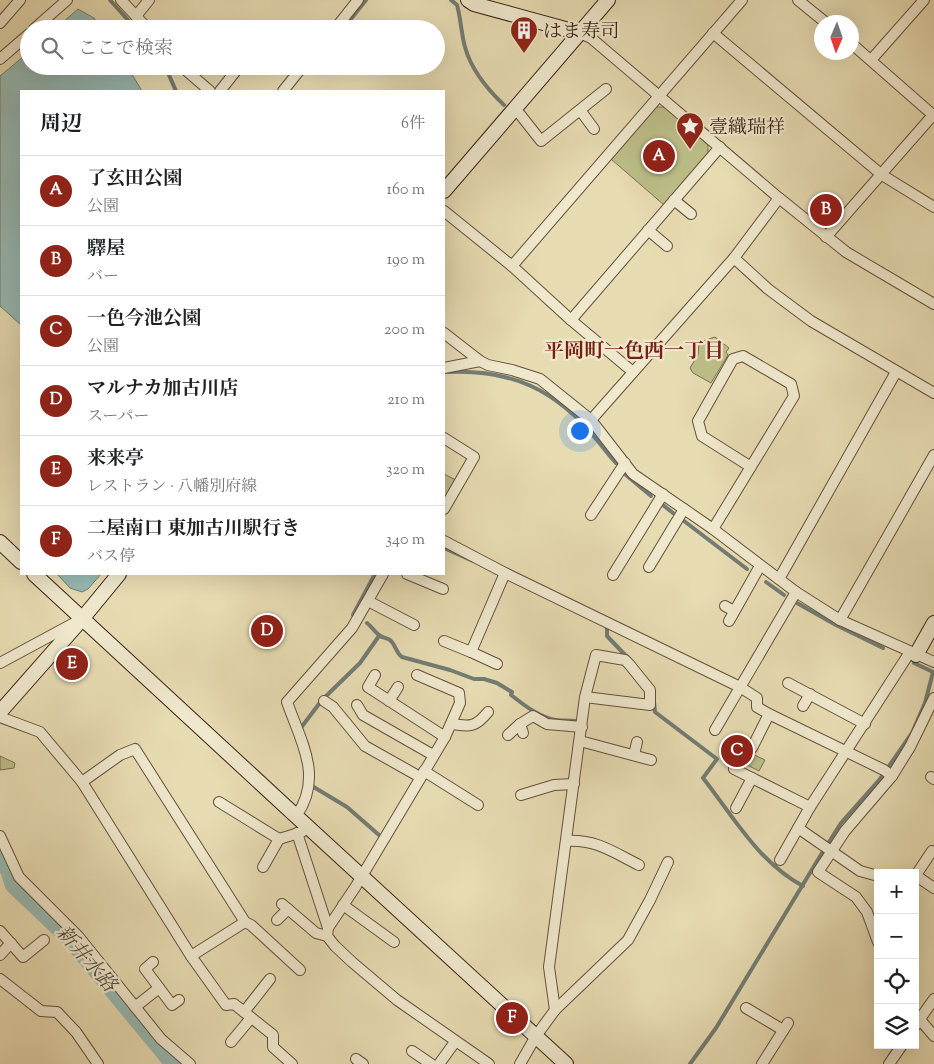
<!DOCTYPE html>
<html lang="ja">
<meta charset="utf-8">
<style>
body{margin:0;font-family:"Sorts Mill Goudy","Noto Serif JP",serif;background:#f2f2f2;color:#202124}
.controls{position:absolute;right:15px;bottom:15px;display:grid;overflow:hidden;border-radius:0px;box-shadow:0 5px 20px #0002}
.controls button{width:45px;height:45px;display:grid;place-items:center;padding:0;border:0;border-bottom:1px solid #e0e0e0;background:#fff;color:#202124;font:25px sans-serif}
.compass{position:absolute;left:814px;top:15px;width:45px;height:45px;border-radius:50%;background:#fff;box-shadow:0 5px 20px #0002;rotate:182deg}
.you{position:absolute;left:579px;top:430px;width:18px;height:18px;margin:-12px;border:4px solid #fff;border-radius:50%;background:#1a73e8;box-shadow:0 0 0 8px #1a73e833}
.badge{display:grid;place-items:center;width:32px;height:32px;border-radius:50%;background:#8f2418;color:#fff;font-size:16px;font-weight:700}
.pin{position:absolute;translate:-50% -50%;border:2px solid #fff;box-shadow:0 1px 5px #0006}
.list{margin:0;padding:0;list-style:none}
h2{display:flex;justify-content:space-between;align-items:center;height:65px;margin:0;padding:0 20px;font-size:21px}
h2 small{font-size:16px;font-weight:400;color:#757577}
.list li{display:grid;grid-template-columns:32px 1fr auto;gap:15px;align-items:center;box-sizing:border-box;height:70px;padding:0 20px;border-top:1px solid #e0e0e0}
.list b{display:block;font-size:19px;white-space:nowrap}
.list p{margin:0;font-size:16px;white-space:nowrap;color:#757577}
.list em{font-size:16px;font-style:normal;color:#757577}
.icon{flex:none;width:28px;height:28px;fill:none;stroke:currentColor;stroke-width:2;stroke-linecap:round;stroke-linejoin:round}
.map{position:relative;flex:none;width:934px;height:1064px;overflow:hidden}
.search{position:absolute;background:#fff;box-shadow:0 5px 20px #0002;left:20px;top:20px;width:425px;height:55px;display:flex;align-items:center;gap:12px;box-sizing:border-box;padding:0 18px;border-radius:28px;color:#757577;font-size:19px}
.panel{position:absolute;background:#fff;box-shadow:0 5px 20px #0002;left:20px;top:90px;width:425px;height:485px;border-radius:0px}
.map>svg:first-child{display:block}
.green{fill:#bcbe88;stroke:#7b704e}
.water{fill:#98b9b3;stroke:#727c73}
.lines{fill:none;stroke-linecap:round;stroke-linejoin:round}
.stream{stroke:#727c73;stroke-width:4}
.river{stroke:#98b9b3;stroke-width:21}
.street-casing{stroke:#65503c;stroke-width:12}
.secondary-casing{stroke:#3a2114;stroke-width:16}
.street{stroke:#efe8cd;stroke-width:10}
.secondary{stroke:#efe8cd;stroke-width:14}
.labels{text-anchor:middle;stroke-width:4.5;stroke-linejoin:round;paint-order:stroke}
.poi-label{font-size:19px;fill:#3a2114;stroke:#efe8cd;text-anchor:start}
.neighbourhood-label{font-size:20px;font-weight:bold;fill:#7a1f14;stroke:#efe8cd}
.water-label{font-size:20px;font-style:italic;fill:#564f44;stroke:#efe8cd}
</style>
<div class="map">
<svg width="934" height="1064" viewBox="0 0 934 1064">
<rect width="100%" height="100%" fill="#e7dbb2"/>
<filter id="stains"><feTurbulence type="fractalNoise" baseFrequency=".004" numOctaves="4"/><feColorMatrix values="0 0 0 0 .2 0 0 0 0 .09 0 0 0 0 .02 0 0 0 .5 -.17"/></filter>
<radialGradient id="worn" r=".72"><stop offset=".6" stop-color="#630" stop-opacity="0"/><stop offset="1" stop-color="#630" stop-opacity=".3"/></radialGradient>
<!-- green -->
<g class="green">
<path d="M655 107H665L708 145V153L664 205 611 159Z"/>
<path d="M715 337 729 348 726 352 728 355 711 383 693 373 690 368 698 355 699 342Z"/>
<path d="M444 474 456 480 444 500Z"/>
<path d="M731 744 765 760 759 771 735 759 733 762 722 759Z"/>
<path d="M0 756 15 763 14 768 0 770Z"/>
</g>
<!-- water -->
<g class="water">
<path d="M78 9 94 18 101 29H55Z"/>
<path d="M29 52V66H127L142 91H21V325L0 306V76Z"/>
<path d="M57 574H101L88 589 82 592 70 588Z"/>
</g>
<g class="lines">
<!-- stream -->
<g class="stream">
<path d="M110 0 136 29"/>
<path d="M451 0 457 5C461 19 461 33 465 47 471 69 487 89 504 105"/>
<path d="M343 29 366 0"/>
<path d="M165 66 176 91"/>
<path d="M448 372C512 369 556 390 596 439 603 447 609 456 616 463"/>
<path d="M626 475 651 496"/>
<path d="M663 505 673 513"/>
<path d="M684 521 747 569"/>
<path d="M444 548 473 561"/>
<path d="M766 582 784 595"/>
<path d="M797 603 836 625 883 648"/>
<path d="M353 615 375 574"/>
<path d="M367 623C372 627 374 631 379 635 382 638 387 638 390 640 396 645 396 653 402 657L450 670 474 679H484L497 683 512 692 511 695C524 705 540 718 556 720 562 721 569 720 576 721"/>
<path d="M605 626 607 627V636L629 659"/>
<path d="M654 702 655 712 717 759 703 778C733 816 759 863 803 886"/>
<path d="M300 729 322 700 360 663 379 636"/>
<path d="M312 784V786L347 807 379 835"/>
<path d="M829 842 841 823 880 779 912 733 925 703 933 672 914 663"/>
<path d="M690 1064 716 1028 822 853"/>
</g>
<!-- river -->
<path class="river" d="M0 851 11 871 15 884 72 938 176 1064"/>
<!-- street casing -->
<g class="street-casing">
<g id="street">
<path d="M121 0 148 29"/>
<path d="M798 0 825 22"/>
<path d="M136 16 149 0"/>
<path d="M0 23 20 0"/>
<path d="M34 29 67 0"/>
<path d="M335 29 358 0"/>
<path d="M580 33 591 38 779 198 846 252 934 304"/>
<path d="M713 33 882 175 934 207"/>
<path d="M852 44 933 115"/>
<path d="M0 59 29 34"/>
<path d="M871 60 924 0"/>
<path d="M181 66 210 91"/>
<path d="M220 91 239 67"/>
<path d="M283 91 303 66"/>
<path d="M515 108 541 141 606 89"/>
<path d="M580 110 594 129"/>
<path d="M674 200 691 214"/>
<path d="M444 211 512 266 571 320 633 372"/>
<path d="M648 230 667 246"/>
<path d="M826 237 934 114"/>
<path d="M734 258 768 289 811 321 934 393"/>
<path d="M512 266 742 0"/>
<path d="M571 320 720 147"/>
<path d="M444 333 480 361 488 365 512 370 540 379 591 420 633 474 713 529 796 592 840 620 934 662"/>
<path d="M444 368 480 361"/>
<path d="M591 420 734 258 779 198"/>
<path d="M444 438 474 457 444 509"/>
<path d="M591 515 625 463"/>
<path d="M713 529 794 396 791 384 743 356 733 359 698 421 702 436 751 467"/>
<path d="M444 541 505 573 740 687 757 698V707L769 714 884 770 892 776"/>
<path d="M649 567 684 509"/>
<path d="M407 574 443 589"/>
<path d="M613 575 663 494"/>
<path d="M779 579 896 372"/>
<path d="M368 601 414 625"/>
<path d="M725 606 734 611"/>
<path d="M840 620 934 455"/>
<path d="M729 621 760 566"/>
<path d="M444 641 471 652 505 573"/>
<path d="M471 652 497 664"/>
<path d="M0 663 76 622"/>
<path d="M375 675 368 687 445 737"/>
<path d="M788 683 865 724"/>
<path d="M324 701 333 707 365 746 420 777"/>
<path d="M389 701 398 687"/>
<path d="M357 705 363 715 433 755"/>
<path d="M803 706 810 694"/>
<path d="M0 717 40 732 82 782 191 956 226 1005 234 1004 273 1035V1047L292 1064"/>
<path d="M452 724C470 727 476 727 488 712"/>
<path d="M715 730 796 592"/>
<path d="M523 733 520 724 533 716 547 724 582 727"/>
<path d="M508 735 520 724"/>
<path d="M580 741 651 760"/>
<path d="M752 748 769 714"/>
<path d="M634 755 637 742"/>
<path d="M734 769 810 807"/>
<path d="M424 771 478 805"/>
<path d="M931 777 934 779"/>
<path d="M82 782 120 755 135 749 245 922 251 925 300 970"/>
<path d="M521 795 554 785 574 784"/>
<path d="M219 802 279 839"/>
<path d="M736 808 752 778"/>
<path d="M297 815C323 776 301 742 287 702L352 628 383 574"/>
<path d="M798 828 860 871 878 876"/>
<path d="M297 833 328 928"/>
<path d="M0 836 19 877 78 936 161 1039 190 1064"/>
<path d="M566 841C596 839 613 852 639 865"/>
<path d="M780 860 810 807 910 652"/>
<path d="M263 867 279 839 302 832"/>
<path d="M915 875 934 888"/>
<path d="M916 875 932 851"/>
<path d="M282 904 316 933 327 936 335 946 352 962 397 1000 489 1064"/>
<path d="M343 905 394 942"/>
<path d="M277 920 288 909"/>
<path d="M0 931 23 957 44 940"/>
<path d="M327 936 328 928 356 886 445 737 460 703 459 693 417 675"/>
<path d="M878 942 867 912 856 897 818 872 845 831 892 776 910 747 934 698"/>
<path d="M0 955 11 943"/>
<path d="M191 956 245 922"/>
<path d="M153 962 145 969 172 1005 179 1000"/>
<path d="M0 979 41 1011 57 1012 76 1032 98 1064"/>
<path d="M135 1007 159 988"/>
<path d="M746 1008 783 1030"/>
<path d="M555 1010 628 940 650 900 668 862"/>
<path d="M244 1012 270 979"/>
<path d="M916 1015 934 1036"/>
<path d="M915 1026 934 999"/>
<path d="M231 1042 251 1018"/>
<path d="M412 1051 431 1064"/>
<path d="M356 1059 363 1064"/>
<path d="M439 1064 455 1042"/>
<path d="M520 1064 536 1036 555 1010 549 967 585 697 596 655 625 660 629 664 650 690V705L585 697"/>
<path d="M762 1064 788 1023"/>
<path d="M889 1064 902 1045"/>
</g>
</g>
<!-- secondary casing -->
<g class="secondary-casing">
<g id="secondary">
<path d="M468 0 474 4 580 33"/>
<path d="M444 191 608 0"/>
<path d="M0 542 21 562"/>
<path d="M34 574C211 738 388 901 566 1064"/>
<path d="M916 655 934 623"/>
<path d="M0 712 82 619 119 574"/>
</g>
</g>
<!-- street -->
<use href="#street" class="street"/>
<!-- secondary -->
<use href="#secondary" class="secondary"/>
</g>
<!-- icons -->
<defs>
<g id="building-pin" transform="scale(1.4375)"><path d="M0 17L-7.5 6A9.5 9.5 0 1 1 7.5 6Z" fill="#8f2418" stroke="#efe8cd"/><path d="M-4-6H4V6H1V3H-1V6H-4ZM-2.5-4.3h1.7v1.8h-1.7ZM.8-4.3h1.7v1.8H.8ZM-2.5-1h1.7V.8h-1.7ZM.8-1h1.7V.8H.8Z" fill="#fff"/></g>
<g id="sight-pin" transform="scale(1.4375)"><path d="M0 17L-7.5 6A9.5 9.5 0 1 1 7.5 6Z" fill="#8f2418" stroke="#efe8cd"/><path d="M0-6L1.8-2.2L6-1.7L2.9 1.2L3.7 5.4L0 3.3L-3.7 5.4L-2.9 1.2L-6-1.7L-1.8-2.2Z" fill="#fff"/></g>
</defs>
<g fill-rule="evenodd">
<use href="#building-pin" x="524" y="30"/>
<use href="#sight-pin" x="690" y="126"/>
</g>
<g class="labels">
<!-- poi labels -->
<g class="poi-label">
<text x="543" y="37">はま寿司</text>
<text x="709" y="133">壹織瑞祥</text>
</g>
<!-- neighbourhood labels -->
<g class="neighbourhood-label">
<text x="634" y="357">平岡町一色西一丁目</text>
</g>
<!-- water labels -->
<g class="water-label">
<text transform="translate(87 958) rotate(49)" y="7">新井水路</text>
</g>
</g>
<rect width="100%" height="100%" filter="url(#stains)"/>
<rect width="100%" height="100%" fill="url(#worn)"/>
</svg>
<div class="controls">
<button>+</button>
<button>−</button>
<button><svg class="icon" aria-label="locate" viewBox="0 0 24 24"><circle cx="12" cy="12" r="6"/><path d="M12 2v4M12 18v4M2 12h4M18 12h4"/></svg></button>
<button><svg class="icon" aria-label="layers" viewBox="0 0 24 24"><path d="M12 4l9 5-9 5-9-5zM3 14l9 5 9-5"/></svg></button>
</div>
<svg class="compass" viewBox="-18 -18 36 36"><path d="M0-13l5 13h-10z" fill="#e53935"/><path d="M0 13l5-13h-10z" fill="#757577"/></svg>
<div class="you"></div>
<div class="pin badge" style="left:659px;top:156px">A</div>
<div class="pin badge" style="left:826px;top:210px">B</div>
<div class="pin badge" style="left:737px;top:751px">C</div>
<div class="pin badge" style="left:267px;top:631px">D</div>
<div class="pin badge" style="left:72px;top:664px">E</div>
<div class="pin badge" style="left:512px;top:1018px">F</div>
<div class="search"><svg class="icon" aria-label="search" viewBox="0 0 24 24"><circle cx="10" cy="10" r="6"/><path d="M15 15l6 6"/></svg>ここで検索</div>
<section class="panel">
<h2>周辺<small>6件</small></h2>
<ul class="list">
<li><span class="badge">A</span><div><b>了玄田公園</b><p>公園</p></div><em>160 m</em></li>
<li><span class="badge">B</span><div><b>驛屋</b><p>バー</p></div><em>190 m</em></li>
<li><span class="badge">C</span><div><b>一色今池公園</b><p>公園</p></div><em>200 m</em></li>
<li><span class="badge">D</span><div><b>マルナカ加古川店</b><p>スーパー</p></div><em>210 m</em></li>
<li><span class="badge">E</span><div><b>来来亭</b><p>レストラン · 八幡別府線</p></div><em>320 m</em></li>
<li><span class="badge">F</span><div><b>二屋南口 東加古川駅行き</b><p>バス停</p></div><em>340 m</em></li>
</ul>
</section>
</div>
